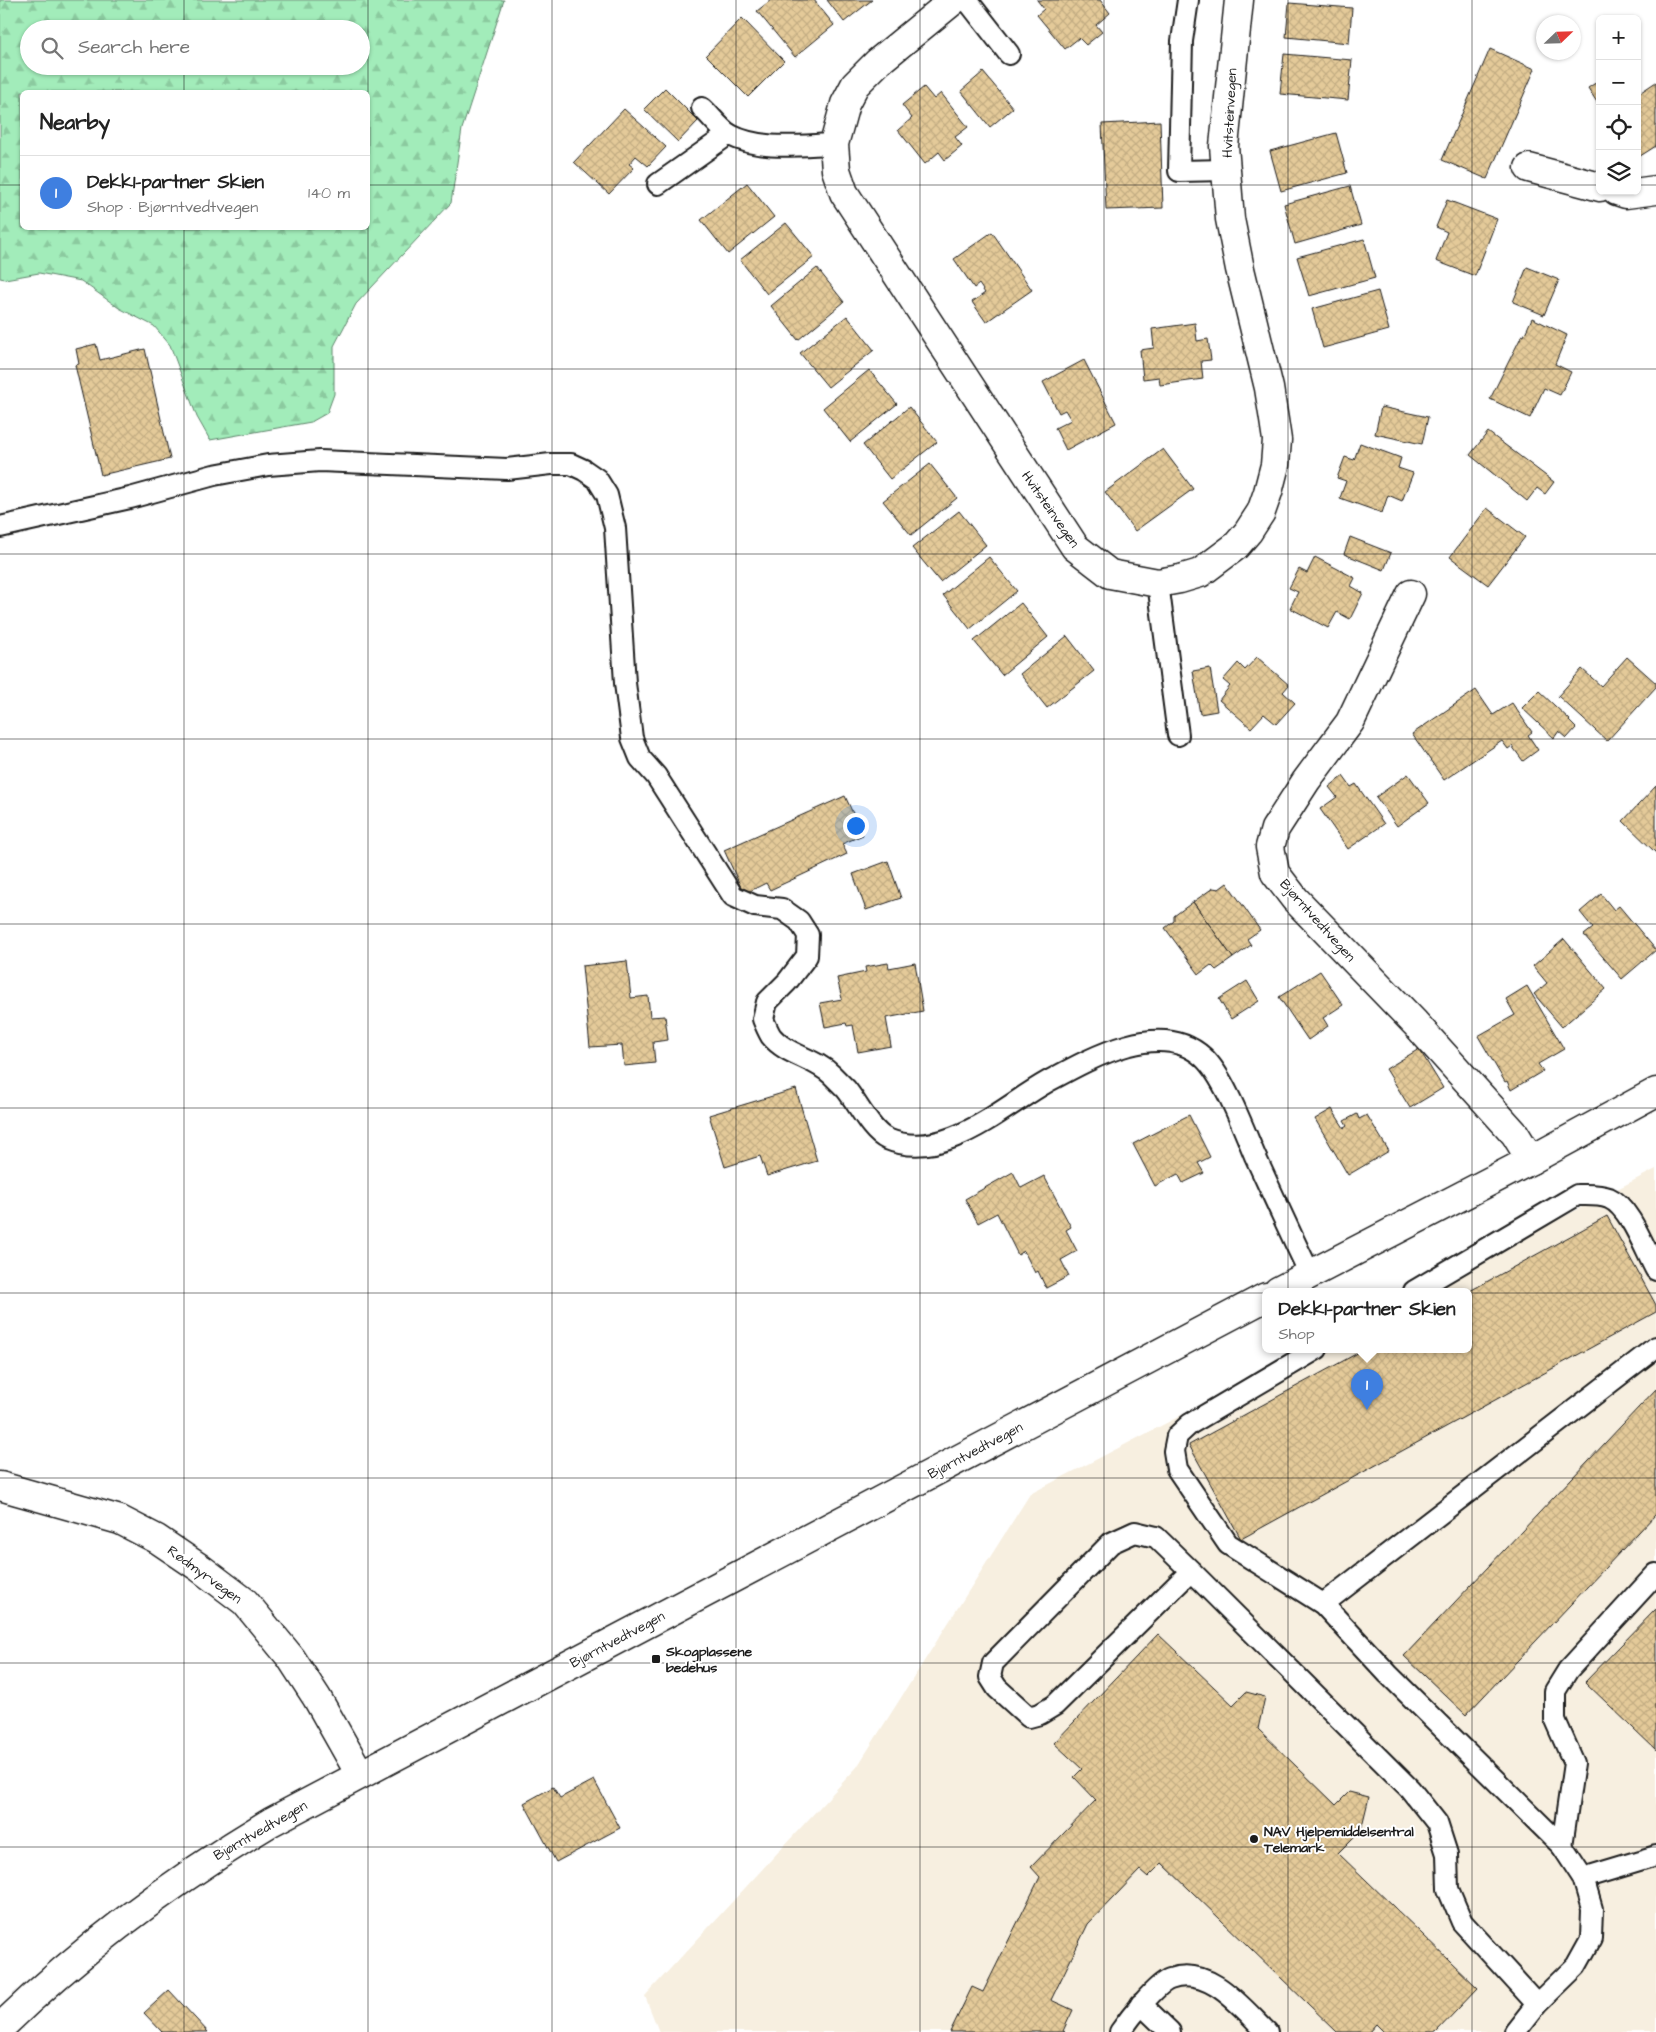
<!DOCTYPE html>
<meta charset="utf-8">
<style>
body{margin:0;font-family:"Architects Daughter",sans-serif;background:#f2f2f2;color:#222}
.controls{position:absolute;right:15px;top:15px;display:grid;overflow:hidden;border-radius:8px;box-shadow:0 1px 4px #0004}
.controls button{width:45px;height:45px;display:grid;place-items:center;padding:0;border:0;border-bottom:1px solid #e0e0e0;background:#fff;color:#222;font:25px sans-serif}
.compass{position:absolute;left:1536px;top:15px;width:45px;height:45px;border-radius:50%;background:#fff;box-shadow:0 1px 4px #0004;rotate:67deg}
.you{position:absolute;left:855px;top:825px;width:18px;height:18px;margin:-12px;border:4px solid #fff;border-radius:50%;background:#1a73e8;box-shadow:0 0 0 8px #1a73e833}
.badge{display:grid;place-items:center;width:32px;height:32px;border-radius:50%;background:#2563eb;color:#fff;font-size:16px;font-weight:700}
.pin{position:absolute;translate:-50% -41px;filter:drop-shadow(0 1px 2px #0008)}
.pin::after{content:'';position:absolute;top:26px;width:18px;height:15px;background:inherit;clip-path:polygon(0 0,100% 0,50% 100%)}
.popup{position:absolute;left:1262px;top:1288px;width:210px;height:65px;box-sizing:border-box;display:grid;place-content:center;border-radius:8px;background:#fff;filter:drop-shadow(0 1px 4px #0005);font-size:16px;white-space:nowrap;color:#767676}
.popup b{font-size:19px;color:#222}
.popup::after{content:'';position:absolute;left:50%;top:100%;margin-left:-10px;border:10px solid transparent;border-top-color:#fff}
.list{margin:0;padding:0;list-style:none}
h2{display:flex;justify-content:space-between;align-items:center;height:65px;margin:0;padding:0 20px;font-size:21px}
h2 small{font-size:16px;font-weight:400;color:#767676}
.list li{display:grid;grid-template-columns:32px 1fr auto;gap:15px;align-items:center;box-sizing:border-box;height:75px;padding:0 20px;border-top:1px solid #e0e0e0}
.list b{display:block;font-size:19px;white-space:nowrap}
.list p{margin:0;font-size:16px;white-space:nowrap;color:#767676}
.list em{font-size:16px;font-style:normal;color:#767676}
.icon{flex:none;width:28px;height:28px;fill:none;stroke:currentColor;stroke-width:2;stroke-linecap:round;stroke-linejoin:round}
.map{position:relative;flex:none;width:1656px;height:2032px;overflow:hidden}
.search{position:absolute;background:#fff;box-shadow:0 1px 4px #0004;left:20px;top:20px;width:350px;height:55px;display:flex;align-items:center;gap:12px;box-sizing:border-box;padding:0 18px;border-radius:28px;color:#767676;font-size:19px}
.panel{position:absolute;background:#fff;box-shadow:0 1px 4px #0004;left:20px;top:90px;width:350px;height:140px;border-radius:8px}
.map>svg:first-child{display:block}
.built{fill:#f7efe0}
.forest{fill:url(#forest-firs);stroke:#5f846b;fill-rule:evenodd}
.building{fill:url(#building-cross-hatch);stroke:#1c1c1c}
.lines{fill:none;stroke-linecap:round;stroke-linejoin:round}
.service-casing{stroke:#1c1c1c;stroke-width:24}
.minor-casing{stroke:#1c1c1c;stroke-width:31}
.tertiary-casing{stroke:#1c1c1c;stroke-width:31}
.secondary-casing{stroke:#1c1c1c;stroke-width:31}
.service{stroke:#fff;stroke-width:20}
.minor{stroke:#fff;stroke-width:28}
.tertiary{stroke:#fff;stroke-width:28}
.secondary{stroke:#fff;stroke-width:28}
.grid{fill:none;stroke:#1c1c1c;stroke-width:1;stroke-opacity:0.55}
.poi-dot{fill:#1c1c1c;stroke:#fff;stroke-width:2}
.labels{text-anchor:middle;stroke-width:4;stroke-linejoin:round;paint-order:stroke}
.street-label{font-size:14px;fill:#1c1c1c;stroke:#fff}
.poi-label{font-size:14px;font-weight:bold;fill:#1c1c1c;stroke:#fff;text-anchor:start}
</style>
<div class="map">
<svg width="1656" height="2032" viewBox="0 0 1656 2032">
<defs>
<pattern id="forest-firs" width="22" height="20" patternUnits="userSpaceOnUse" patternTransform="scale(1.25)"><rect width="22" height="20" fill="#a2ecba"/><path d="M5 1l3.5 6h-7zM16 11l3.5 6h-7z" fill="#8bca9f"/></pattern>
<pattern id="building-cross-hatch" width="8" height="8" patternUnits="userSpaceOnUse" patternTransform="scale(1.25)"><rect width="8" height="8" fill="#e4ca99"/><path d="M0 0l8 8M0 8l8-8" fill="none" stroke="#c3ad83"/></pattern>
</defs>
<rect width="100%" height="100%" fill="#fff"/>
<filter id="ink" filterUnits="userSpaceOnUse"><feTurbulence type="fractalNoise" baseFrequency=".02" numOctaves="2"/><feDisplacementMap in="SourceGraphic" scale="10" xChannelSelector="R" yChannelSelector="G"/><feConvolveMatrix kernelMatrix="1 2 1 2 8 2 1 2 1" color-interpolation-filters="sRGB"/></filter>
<g filter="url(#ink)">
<!-- built -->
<path class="built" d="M1656 1169V2032H659L645 1996 857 1767 1030 1494 1309 1349H1468V1291H1420Z"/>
<!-- forest -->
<path class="forest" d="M0 0H504L462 129 451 203 356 304 334 346V394L327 413 311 422 210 440 197 417 170 345 154 326 119 308 81 281 39 273 5 279 0 278ZM29 29H361V66H29ZM22 92H368V228H22Z"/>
<!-- building -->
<g class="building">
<path d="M771 0H814L834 25 795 57 757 11Z"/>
<path d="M827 0H872L844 22Z"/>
<path d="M1037 0H1100L1110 13 1096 25 1102 32 1086 45 1079 38 1065 49 1037 15 1044 9Z"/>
<path d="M1289 3 1352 8 1349 43 1286 37Z"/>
<path d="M742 18 784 61 748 97 706 55Z"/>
<path d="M1490 49 1535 69 1487 179 1442 160Z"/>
<path d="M1284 54 1352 60 1348 100 1280 94Z"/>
<path d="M983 72 1013 108 990 127 961 91Z"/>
<path d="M1600 80V107L1588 88Z"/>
<path d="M1656 82V146L1637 158V87L1641 92Z"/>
<path d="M924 87 934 99 941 93 968 127 955 137 962 146 945 160 939 152 925 164 898 130 912 118 902 105Z"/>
<path d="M665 88 698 121 678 142 644 109Z"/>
<path d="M624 109 666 147 648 166 636 156 629 164 634 168 609 194 574 162Z"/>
<path d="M1160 121 1163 208 1106 210 1102 124Z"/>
<path d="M1336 133 1347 173 1281 191 1270 151Z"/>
<path d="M747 183 774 217 728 254 701 220Z"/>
<path d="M1350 186 1361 225 1295 244 1284 204Z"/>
<path d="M1447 200 1497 219 1475 276 1436 261 1447 232 1436 227Z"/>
<path d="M786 223 814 257 767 294 740 260Z"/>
<path d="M992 232 1032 290 986 322 972 302 985 293 979 284 974 288 954 259Z"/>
<path d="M1364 239 1375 278 1309 296 1297 257Z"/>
<path d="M1527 267 1559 280 1544 315 1513 302Z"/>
<path d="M817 268 844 302 798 340 771 306Z"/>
<path d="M1378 291 1389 330 1323 348 1312 309Z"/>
<path d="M847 316 874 350 828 387 800 353Z"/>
<path d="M1532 318 1567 335 1555 364 1571 372 1560 395 1544 388 1530 418 1490 399 1522 335 1524 336Z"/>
<path d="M1195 323 1197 341 1208 339 1211 360 1201 361 1203 379 1160 385 1159 377 1143 379 1140 350 1154 348 1152 329Z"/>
<path d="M96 344 100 360 145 349 170 459 101 475 75 365 79 364 76 349Z"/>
<path d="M1084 360 1116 423 1066 450 1055 428 1071 420 1065 410 1059 413 1043 382Z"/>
<path d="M869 370 897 404 850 442 823 408Z"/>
<path d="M909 407 937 442 890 479 863 445Z"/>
<path d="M1381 407 1428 417 1422 444 1375 434Z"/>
<path d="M1488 432 1554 482 1545 494 1537 488 1527 501 1470 455Z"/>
<path d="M1360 443 1401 458 1398 468 1413 473 1402 501 1388 495 1382 513 1340 498 1346 481 1337 478 1345 457 1354 460Z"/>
<path d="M1163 449 1193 489 1135 531 1105 492Z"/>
<path d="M930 464 957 498 911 535 883 501Z"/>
<path d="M1487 508 1525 537 1488 585 1450 557Z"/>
<path d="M959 511 986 545 940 582 912 548Z"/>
<path d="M1350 537 1391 553 1384 570 1344 554Z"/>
<path d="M989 557 1017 591 970 629 943 595Z"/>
<path d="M1315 557 1355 578 1351 586 1363 593 1350 619 1337 612 1328 628 1290 608 1298 592 1289 588 1299 569 1307 573Z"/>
<path d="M1021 603 1048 637 1002 675 974 641Z"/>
<path d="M1067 636 1094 671 1047 708 1020 674Z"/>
<path d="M1257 657 1289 685 1283 692 1295 703 1276 724 1264 714 1251 728 1219 700 1230 686 1223 680 1238 663 1245 670Z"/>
<path d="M1627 657 1656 683V687L1607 741 1558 696 1582 669 1601 686Z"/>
<path d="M1210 668 1217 711 1200 714 1193 671Z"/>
<path d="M1476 690 1493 715 1512 703 1532 732 1528 735 1538 750 1523 761 1512 746 1508 749 1502 741 1444 780 1412 734Z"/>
<path d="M1539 691 1570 720 1569 721 1576 728 1567 738 1559 731 1554 738 1522 708Z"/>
<path d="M1408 774 1429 803 1397 826 1376 797Z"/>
<path d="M1343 776 1351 787 1356 784 1384 824 1348 849 1320 809 1337 797 1329 787Z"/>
<path d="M1656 786V853L1623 821Z"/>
<path d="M845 796 863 835 842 844 847 854 770 890 766 883 744 894 724 850Z"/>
<path d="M888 861 901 898 866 910 853 874Z"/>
<path d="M1227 883 1260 930 1247 939 1251 945 1233 958 1193 902 1213 888 1219 889Z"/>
<path d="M1601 894 1614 910 1619 906 1656 950 1622 979 1584 935 1593 928 1580 912Z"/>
<path d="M1193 902 1233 958 1216 970 1211 965 1199 974 1165 928 1174 921V916Z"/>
<path d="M1564 939 1606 989 1562 1027 1534 994 1547 983 1533 966Z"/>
<path d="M627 961 631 998 648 996 650 1017 665 1016 668 1040 653 1042 655 1063 624 1066 622 1045 590 1047 582 966Z"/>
<path d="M888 963 889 968 915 963 923 1011 886 1018 891 1046 858 1052 853 1025 847 1026 846 1023 825 1027 820 1003 842 999 837 978 866 972 865 967Z"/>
<path d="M1320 971 1343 1005 1323 1018 1328 1026 1308 1040 1279 997Z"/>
<path d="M1247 981 1259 1001 1231 1019 1219 999Z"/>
<path d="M1527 986 1564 1049 1538 1064 1543 1071 1511 1090 1507 1081 1505 1082 1478 1036 1515 1015 1506 999Z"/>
<path d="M1419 1049 1443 1088 1410 1108 1386 1069Z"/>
<path d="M796 1089 817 1161 767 1176 760 1156 725 1167 709 1115Z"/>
<path d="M1332 1109 1344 1128 1347 1126 1344 1121 1357 1114 1359 1119 1367 1115 1389 1151 1348 1175 1315 1119Z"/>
<path d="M1189 1115 1210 1157 1198 1163 1204 1173 1183 1183 1178 1174 1155 1186 1133 1144Z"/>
<path d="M1013 1172 1021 1188 1044 1176 1071 1227 1066 1230 1077 1251 1061 1260 1069 1276 1046 1288 1038 1271 1035 1273 1024 1251 1018 1255 997 1213 978 1223 965 1199Z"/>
<path d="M1607 1216 1656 1305V1312L1241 1539 1189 1445 1365 1349H1468V1292Z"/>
<path d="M1656 1389V1514L1466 1715 1404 1656Z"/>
<path d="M1656 1609V1750L1585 1682Z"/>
<path d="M1158 1634 1233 1705 1246 1692 1265 1697 1258 1729 1336 1805 1349 1792 1369 1797 1361 1830 1338 1853 1478 1988 1436 2032H1384L1376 2024 1369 2032H1337L1162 1863 1148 1877 1140 1870 1088 1924 1051 2000 1073 2010 1063 2031 1065 2032H950L972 1987 983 1992 1040 1877 1031 1867 1096 1800 1074 1777 1082 1769 1054 1743Z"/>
<path d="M594 1780 620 1828 556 1862 524 1803 553 1787 560 1798Z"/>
<path d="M169 1990 208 2032H162L144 2013Z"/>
</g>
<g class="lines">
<!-- service casing -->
<g class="service-casing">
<g id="service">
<path d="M967 0 1009 54"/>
<path d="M1188 0 1182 41 1179 171 1226 170"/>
<path d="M702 108C711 116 720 129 730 135 761 151 800 145 834 144"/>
<path d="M658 184 729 134"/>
<path d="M0 527 130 498 214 475 268 465 320 461 507 469 551 464H571L584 470 597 479 607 495 615 528 625 683 632 738 640 758 656 776 733 896 755 906 782 909 799 921 808 935 807 956 787 982 767 1002 763 1019C765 1024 768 1031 771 1036 786 1055 815 1058 832 1075 837 1080 841 1084 846 1089 857 1102 871 1132 887 1139 944 1163 1001 1108 1047 1082 1089 1059 1160 1018 1203 1057 1224 1076 1244 1130 1255 1156 1273 1195 1291 1235 1310 1274"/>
<path d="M1158 583 1178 735"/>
<path d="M1414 1291 1577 1195C1588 1195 1599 1194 1609 1198 1630 1207 1645 1250 1656 1270"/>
<path d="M1317 1349 1190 1424 1177 1436 1174 1451 1177 1469 1228 1544 1323 1604 1388 1674 1562 1846 1583 1878 1592 1909 1591 1939 1576 1966 1537 2004 1515 2032"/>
<path d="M1191 1571 1055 1705 1040 1714 1029 1717 997 1688 990 1677 993 1663 1111 1543 1135 1532 1156 1537 1191 1571 1410 1789 1437 1823 1447 1854 1448 1889 1462 1922 1537 2004"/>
<path d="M1323 1604 1656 1347"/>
<path d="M1562 1846 1574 1763 1555 1720V1691L1568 1670 1656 1574"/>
<path d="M1583 1878 1656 1856"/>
<path d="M1141 2004 1170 2032"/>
<path d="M1120 2032C1129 2019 1156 1984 1170 1979 1210 1965 1242 2008 1267 2032"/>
</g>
</g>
<!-- minor casing -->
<g class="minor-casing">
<g id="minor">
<path d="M954 0 878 62 855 85 845 104 834 144 836 170 844 193 1075 547 1110 574 1158 583 1180 579 1200 573 1236 546 1248 532 1261 512 1268 492 1275 465 1277 440 1274 420 1269 388 1240 269 1230 219 1224 146 1239 0"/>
<path d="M1529 168 1600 187"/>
<path d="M1617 191 1626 194 1656 190"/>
<path d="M1411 594 1350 722 1306 781 1275 829 1270 847 1275 873 1295 899 1415 1023 1515 1134 1531 1160"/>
</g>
</g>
<!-- tertiary casing -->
<g class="tertiary-casing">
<path id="tertiary" d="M0 1486 120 1520 157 1539 200 1568 245 1602 291 1658 317 1698 360 1774"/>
</g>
<!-- secondary casing -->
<g class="secondary-casing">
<g id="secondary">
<path d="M1278 1291 1531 1160 1656 1092"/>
<path d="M0 2028C82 1948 173 1881 271 1822L1266 1297"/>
</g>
</g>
<!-- service -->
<use href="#service" class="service"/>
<!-- minor -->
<use href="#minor" class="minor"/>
<!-- tertiary -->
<use href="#tertiary" class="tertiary"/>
<!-- secondary -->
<use href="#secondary" class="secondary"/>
</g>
</g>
<!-- grid -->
<path class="grid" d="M184 0V29M368 0V2032M552 0V2032M736 0V2032M920 0V2032M1104 0V2032M1288 0V2032M1472 0V2032M184 66V92M0 185H22M368 185H1600M1637 185H1656M184 228V2032M0 369H1656M0 554H1656M0 739H1656M0 924H1656M0 1108H1656M0 1293H1656M0 1478H1656M0 1663H1656M0 1847H1656"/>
<!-- markers -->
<g class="poi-dot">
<rect x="651" y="1654" width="10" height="10" rx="2.5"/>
<circle cx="1254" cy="1839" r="5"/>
</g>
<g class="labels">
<!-- street labels -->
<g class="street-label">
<text transform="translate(1229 113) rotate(-87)" y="5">Hvitsteinvegen</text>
<text transform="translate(1051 509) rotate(55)" y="5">Hvitsteinvegen</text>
<text transform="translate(1318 920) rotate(48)" y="5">Bjørntvedtvegen</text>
<text transform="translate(975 1450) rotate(-28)" y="5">Bjørntvedtvegen</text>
<text transform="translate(205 1574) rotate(36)" y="5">Rødmyrvegen</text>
<text transform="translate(617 1639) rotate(-28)" y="5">Bjørntvedtvegen</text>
<text transform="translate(260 1830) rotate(-30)" y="5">Bjørntvedtvegen</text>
</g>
<!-- poi labels -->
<g class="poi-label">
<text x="666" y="1656">Skogplassene<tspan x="666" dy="16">bedehus</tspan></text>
<text x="1264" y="1836">NAV Hjelpemiddelsentral<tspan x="1264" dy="16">Telemark</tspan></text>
</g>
</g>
</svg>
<div class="controls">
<button>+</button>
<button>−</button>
<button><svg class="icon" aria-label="locate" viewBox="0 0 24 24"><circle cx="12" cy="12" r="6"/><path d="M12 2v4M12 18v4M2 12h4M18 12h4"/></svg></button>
<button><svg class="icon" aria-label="layers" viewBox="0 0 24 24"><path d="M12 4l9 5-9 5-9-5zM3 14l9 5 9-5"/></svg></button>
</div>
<svg class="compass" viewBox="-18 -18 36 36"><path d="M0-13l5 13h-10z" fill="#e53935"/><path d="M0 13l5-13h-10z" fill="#767676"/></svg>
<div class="you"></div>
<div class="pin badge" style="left:1367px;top:1410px;background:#3f7fe0">1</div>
<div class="popup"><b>Dekk1-partner Skien</b>Shop</div>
<div class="search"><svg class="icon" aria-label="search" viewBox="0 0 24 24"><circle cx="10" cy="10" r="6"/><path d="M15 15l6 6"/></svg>Search here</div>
<section class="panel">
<h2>Nearby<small></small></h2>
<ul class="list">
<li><span class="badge" style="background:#3f7fe0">1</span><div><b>Dekk1-partner Skien</b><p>Shop · Bjørntvedtvegen</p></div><em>140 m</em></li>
</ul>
</section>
</div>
